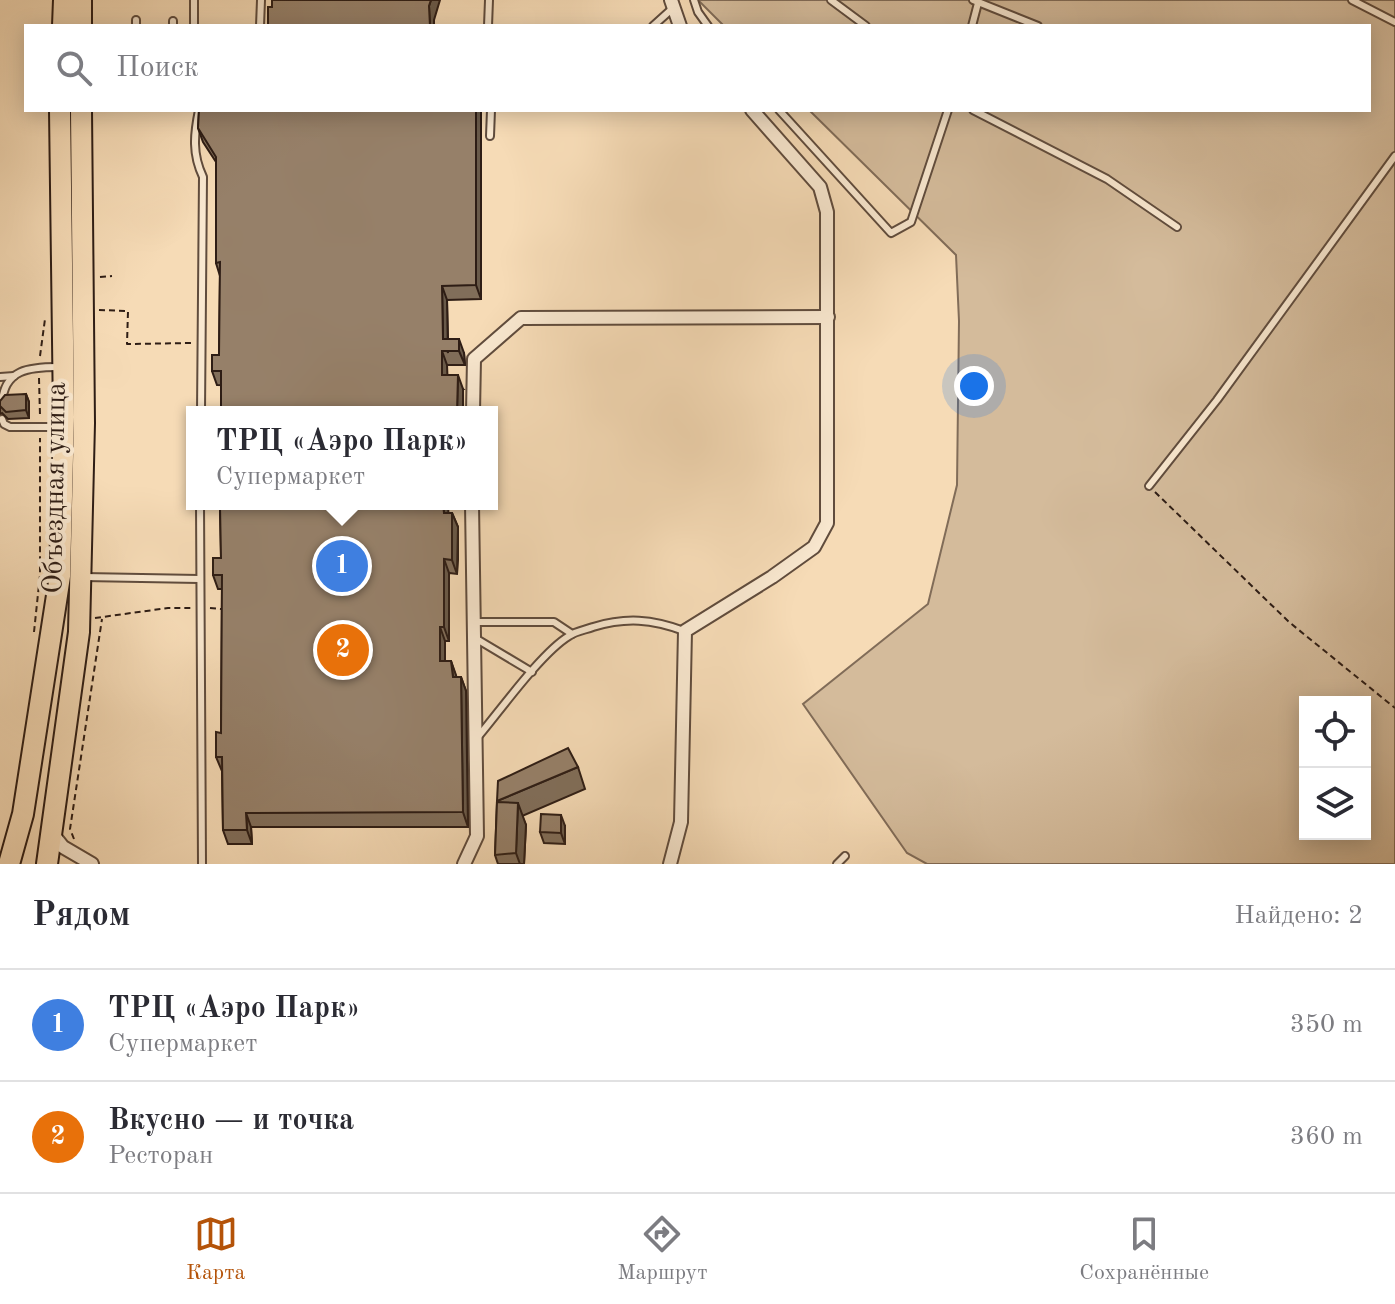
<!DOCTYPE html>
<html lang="ru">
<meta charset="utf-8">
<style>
body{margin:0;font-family:"Old Standard TT",serif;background:#f7f7f7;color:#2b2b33}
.controls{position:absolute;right:24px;bottom:24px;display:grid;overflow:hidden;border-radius:0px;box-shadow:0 4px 20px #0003}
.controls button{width:72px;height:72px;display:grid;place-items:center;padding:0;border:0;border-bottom:2px solid #e1e1e2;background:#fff;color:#2b2b33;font:40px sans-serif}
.you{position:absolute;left:974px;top:386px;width:28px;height:28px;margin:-20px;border:6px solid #fff;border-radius:50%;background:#1a73e8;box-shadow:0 0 0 12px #1a73e833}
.badge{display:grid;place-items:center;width:52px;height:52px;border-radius:50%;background:#b45309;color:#fff;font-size:26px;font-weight:700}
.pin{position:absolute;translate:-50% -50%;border:4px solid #fff;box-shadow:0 2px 8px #0006}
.popup{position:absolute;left:186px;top:406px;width:312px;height:104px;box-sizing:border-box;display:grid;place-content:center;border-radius:0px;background:#fff;filter:drop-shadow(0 2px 6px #0005);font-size:26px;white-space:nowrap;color:#7c7c81}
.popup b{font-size:30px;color:#2b2b33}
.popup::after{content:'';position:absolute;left:50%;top:100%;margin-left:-16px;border:16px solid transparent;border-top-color:#fff}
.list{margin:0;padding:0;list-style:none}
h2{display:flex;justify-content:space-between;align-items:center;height:104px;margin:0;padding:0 32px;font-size:34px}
h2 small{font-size:26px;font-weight:400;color:#7c7c81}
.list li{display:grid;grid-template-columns:52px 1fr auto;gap:24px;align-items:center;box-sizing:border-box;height:112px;padding:0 32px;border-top:2px solid #e1e1e2}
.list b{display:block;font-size:30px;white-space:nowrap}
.list p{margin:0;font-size:26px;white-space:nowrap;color:#7c7c81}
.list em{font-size:26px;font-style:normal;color:#7c7c81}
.icon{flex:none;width:44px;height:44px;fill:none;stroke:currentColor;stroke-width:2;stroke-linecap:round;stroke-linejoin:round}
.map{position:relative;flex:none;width:1395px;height:864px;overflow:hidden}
.search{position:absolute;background:#fff;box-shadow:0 4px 20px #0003;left:24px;right:24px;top:24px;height:88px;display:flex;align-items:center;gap:20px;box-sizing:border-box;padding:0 28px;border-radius:0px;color:#7c7c81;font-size:30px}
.sheet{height:328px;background:#fff}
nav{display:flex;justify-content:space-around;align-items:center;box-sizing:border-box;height:112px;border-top:2px solid #e1e1e2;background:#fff;font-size:22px;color:#7c7c81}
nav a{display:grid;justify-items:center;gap:4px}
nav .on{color:#b45309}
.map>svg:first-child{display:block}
.green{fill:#d4bb9b;stroke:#816c58;stroke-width:2;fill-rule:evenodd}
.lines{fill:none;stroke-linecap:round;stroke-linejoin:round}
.lane-casing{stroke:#604c3d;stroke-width:10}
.street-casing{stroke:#604c3d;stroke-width:16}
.primary-casing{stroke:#2e1d15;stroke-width:24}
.path{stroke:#2e1d15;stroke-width:2;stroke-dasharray:6 4;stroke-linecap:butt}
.lane{stroke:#f9e8d0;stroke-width:6}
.street{stroke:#f9e8d0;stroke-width:12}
.primary{stroke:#f6dbb6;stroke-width:20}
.wall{fill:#816e5a;stroke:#2e1d15;stroke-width:2}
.shaded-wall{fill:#695a4a;stroke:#2e1d15;stroke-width:2}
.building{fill:#968069;stroke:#2e1d15;stroke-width:2}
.labels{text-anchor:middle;stroke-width:8;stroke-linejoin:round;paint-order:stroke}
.street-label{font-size:28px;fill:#2e1d15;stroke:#f9e8d0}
</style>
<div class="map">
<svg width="1395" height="864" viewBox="0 0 1395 864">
<rect width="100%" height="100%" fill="#f6dbb6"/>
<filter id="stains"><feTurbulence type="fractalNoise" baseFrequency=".0025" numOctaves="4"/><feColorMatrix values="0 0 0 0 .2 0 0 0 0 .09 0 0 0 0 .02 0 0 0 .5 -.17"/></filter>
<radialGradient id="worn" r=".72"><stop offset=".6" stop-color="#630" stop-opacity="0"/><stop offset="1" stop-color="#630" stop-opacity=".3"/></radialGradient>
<!-- green -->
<path class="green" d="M698 0H1395V864H927L907 853 803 704 928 604 957 485 959 321 956 255 809 110H1369V26H724ZM1305 702H1365V834H1305Z"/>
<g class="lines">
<!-- lane casing -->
<g class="lane-casing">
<g id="lane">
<path d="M194 0V26"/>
<path d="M694 0 698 12 708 26"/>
<path d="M831 0 866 26"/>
<path d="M973 0 1038 26"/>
<path d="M1352 0 1395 22"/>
<path d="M136 26V20"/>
<path d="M173 26V21"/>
<path d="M260 26 261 0"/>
<path d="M488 26 489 0"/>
<path d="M653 26 673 8"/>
<path d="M972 26 978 3"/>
<path d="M199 110C194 134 192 154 203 177L201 412"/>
<path d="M779 110 891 233 911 222 948 110"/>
<path d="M973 110 1107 179 1177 227"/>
<path d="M490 136 491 110"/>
<path d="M0 377 14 376"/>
<path d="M2 403C4 369 30 367 58 367"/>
<path d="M2 419 4 424 10 427H53L60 432"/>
<path d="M1149 486 1217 400 1395 156"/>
<path d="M200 504 202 864"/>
<path d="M84 577 199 579"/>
<path d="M475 622H554L572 634"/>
<path d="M475 638 532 672"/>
<path d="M477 738C500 711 541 653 569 636 576 631 585 630 593 627 626 617 652 619 684 631"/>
<path d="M837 864 845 856"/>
</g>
</g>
<!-- street casing -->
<g class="street-casing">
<g id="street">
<path d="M671 0 680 26"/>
<path d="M473 412 474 359 521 318 828 317"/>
<path d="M51 832 63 847 92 864"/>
<path d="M464 864 477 836 472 504"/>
<path d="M670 864 681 822 685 631 772 577 814 547 827 523V212L820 187 752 110"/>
</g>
</g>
<!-- primary casing -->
<g class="primary-casing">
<g id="primary">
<path d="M81 0V26"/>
<path d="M63 26 64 0"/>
<path d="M9 864 23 814 60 576 64 417 60 110"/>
<path d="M47 864 79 632 84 423 81 110"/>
</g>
</g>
<!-- path -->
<g class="path">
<path d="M100 277 112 276"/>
<path d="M99 310 128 311 127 344 193 343"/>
<path d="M40 356 45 319"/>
<path d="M39 378 40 416"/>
<path d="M1155 492 1289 622 1395 708"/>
<path d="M210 608 221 609"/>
<path d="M95 618 168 608H191"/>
<path d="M34 632 40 575V438"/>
<path d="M74 839 70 829 102 619"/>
</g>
<!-- lane -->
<use href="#lane" class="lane"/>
<!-- street -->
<use href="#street" class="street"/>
<!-- primary -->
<use href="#primary" class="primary"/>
</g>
<!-- wall -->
<g class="wall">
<path d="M199 110H481V299L447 300 448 339 464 353 465 365H447V375L463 389 217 385 212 371 219 355 220 276 216 263V162L203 142 198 128Z"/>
<path d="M26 394 29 402V418L8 419 2 413 0 414V401Z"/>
<path d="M217 504H448V513H452L458 527V560L457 574 449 573V641H445V661H451L456 677H461L466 691 468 827H251L252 844H228L223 830 222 771 216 757 221 733 222 589H218L213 575 221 558 220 510Z"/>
<path d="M578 767 585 789 522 816 526 825 524 864H498L495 855 497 801Z"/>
<path d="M565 826V844L544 843 540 832Z"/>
</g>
<!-- shaded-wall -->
<g class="shaded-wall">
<path d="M431 0H440L434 20V26H430L429 6Z"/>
<path d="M476 110H481V299L476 285Z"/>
<path d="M442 286 447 300 448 353 443 339Z"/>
<path d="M459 339 464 353 465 365 459 351Z"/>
<path d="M442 351 447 365 448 389 442 375Z"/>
<path d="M458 375 463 389V412H457Z"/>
<path d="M26 394 29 402V418L26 410Z"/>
<path d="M443 504H448L449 527 444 513Z"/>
<path d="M452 513 458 527 457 574 452 560Z"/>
<path d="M444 559 449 573V641L444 627Z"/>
<path d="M440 627 445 641V675L440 661Z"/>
<path d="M451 661 456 675 458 691 453 677Z"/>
<path d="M461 677 466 691 468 827 463 812Z"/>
<path d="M518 803 526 825 524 864H520L516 853Z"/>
<path d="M246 813 251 827 252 844 247 830Z"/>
<path d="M561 815 565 826V844L561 833Z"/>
</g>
<!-- building -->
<g class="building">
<path d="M272 0H431L429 6 430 26H268V7H272Z"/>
<path d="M199 110H476V285L442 286 443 339H459V351H442V375H458L457 412H221V371H212V355H219L220 262 216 263V157L198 128Z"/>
<path d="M26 394V410L6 412 0 406V401L5 395Z"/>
<path d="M219 504H443L444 513H452V560L444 559V627H440V661H451L453 677H461L463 812 246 813 247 830H223L222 757H216V732L221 733 222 575H213V558H221L220 507Z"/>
<path d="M568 748 578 767 497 801 498 781Z"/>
<path d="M497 802 518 803 516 853 495 855Z"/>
<path d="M541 814 561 815V833L540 832Z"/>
</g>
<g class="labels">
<!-- street labels -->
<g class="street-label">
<text transform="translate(53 488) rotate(-89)" y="10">Объездная улица</text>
</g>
</g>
<rect width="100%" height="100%" filter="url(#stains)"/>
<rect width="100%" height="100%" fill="url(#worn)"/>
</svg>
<div class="controls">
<button><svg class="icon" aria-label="locate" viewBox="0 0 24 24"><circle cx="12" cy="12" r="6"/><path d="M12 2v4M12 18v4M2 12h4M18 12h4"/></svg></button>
<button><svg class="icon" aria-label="layers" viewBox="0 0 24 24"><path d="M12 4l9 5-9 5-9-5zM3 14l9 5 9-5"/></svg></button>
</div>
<div class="you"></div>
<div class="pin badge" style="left:342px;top:566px;background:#3f7fe0">1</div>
<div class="popup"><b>ТРЦ «Аэро Парк»</b>Супермаркет</div>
<div class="pin badge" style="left:343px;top:650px;background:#e8710a">2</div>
<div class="search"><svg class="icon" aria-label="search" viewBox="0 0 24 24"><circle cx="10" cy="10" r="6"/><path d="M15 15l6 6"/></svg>Поиск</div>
</div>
<section class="sheet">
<h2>Рядом<small>Найдено: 2</small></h2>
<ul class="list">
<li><span class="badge" style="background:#3f7fe0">1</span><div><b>ТРЦ «Аэро Парк»</b><p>Супермаркет</p></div><em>350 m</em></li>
<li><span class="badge" style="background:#e8710a">2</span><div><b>Вкусно — и точка</b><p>Ресторан</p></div><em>360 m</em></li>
</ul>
</section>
<nav>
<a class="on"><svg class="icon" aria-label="map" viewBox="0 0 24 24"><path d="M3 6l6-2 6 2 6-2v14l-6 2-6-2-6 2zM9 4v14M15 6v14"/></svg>Карта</a>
<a><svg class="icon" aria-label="directions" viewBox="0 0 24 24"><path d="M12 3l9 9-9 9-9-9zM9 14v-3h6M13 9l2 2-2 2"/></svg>Маршрут</a>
<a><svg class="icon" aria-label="saved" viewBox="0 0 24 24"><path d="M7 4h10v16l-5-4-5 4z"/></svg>Сохранённые</a>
</nav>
